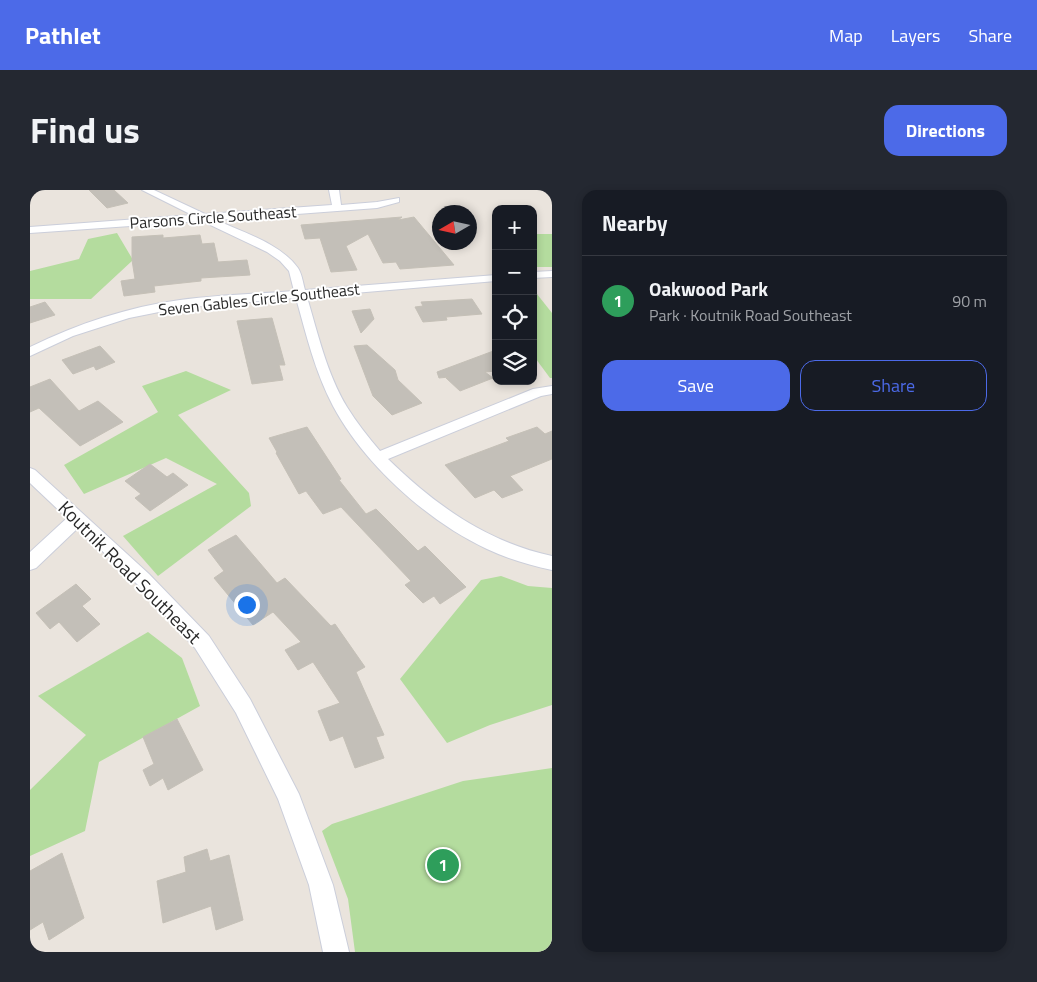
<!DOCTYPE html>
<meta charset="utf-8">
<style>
body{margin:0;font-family:"Titillium Web",sans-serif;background:#242831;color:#f1f3f6}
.controls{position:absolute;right:15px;top:15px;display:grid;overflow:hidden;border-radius:10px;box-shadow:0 2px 8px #0003}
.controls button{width:45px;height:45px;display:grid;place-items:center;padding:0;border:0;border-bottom:1px solid #363941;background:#171b24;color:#f1f3f6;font:25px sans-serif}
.compass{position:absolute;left:402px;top:15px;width:45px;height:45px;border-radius:50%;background:#171b24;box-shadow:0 2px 8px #0003;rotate:261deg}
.you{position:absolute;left:216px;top:414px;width:18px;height:18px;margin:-12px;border:4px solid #fff;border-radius:50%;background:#1a73e8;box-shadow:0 0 0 8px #1a73e833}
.badge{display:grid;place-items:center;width:32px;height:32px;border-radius:50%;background:#4c6ae8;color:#fff;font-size:16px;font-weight:700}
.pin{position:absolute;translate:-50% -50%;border:2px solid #fff;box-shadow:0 1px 5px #0006}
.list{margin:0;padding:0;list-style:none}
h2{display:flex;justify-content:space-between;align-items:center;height:65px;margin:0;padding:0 20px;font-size:21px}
h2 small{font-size:16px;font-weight:400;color:#9ea1a6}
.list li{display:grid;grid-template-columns:32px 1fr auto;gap:15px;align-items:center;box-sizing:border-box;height:90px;padding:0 20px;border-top:1px solid #363941}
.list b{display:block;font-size:19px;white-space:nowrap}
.list p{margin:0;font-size:16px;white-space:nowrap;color:#9ea1a6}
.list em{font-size:16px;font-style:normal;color:#9ea1a6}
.actions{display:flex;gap:10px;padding:15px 20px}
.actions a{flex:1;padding:11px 0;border:1px solid #4c6ae8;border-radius:15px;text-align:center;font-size:18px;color:#4c6ae8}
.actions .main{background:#4c6ae8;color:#fff}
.icon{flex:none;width:28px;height:28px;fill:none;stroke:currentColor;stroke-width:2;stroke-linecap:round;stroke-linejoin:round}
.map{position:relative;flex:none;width:522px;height:762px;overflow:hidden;border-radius:15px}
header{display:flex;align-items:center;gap:30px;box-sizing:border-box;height:70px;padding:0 25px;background:#4c6ae8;color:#fff}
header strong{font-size:24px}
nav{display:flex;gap:28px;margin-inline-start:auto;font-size:18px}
.intro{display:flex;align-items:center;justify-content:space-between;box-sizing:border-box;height:120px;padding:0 30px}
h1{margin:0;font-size:35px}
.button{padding:12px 22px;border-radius:15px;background:#4c6ae8;color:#fff;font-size:18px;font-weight:700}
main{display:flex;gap:30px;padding:0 30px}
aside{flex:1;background:#171b24;border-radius:15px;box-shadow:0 2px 8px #0003}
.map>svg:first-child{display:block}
.green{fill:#b4dc9e}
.building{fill:#c3bfb8;stroke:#c5c0b7}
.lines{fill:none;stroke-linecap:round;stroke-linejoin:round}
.minor-casing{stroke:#cbceda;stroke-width:2}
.minor{fill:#fff;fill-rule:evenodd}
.labels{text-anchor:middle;stroke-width:4;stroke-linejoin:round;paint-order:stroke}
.far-street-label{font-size:16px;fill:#2a2a2a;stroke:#fff}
.street-label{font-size:19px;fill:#2a2a2a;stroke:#fff}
</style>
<header>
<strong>Pathlet</strong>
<nav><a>Map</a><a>Layers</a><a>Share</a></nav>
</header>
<div class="intro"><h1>Find us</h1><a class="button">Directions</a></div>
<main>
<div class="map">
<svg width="522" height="762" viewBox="0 0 522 762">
<rect width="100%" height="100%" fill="#eae4dd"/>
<!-- green -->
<g class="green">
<path d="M87 43 103 70 61 109H0V81L49 69 58 49Z"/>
<rect x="503" y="44" width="19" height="33"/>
<path d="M503 99 522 123V188H520L503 165Z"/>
<path d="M156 181 201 200 148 225 219 303 221 316 128 386 93 346 187 294 136 268 54 304 34 275 128 222 112 196Z"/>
<path d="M471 386 498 396 522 398V515L460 535 417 553 370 489 451 390Z"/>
<path d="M118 442 152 468 170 516 69 572 55 641 0 666V600L56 545 8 506Z"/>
<path d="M522 578V762H325L318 709 292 641 302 634 433 591Z"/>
</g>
<!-- building -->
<g class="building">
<path d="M59 0H84L98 13 77 18Z"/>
<path d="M372 27 368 30 384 27 424 75 370 79 366 72 353 73 338 44 316 56 327 80 301 82 290 48 275 49 271 35Z"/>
<path d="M133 45V48L170 45 172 54 184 53 188 72 217 70 220 85 171 88V91L124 96 125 102 94 106 91 91 105 89 102 70V47Z"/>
<path d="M442 109 452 124 416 127 417 130 393 132 385 117 393 116 391 112Z"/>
<path d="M15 112 25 125 0 133V117Z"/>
<path d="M340 119 344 129 331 143 322 121Z"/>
<path d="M242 128 255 175H249L253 190 222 194 207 131Z"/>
<path d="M337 155 365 180 368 190 392 213 362 225 343 206 324 156Z"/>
<path d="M70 156 85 172 66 180 64 176 43 184 32 170Z"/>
<path d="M466 160V181L455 182 463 188 430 201 416 188 419 187 409 188 407 182Z"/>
<path d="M20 189 49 221 68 211 93 232 50 256 9 218 0 222V197Z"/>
<path d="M277 237 311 289 309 290 336 324 346 319 388 361 395 356 436 397 410 414 404 406 393 413 375 395 381 391 311 317 293 324 276 301 269 304 246 263 247 262 239 248Z"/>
<path d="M507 237 515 244 522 241V269L480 286 493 300 472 308 464 300 445 308 415 275 479 251 476 248Z"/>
<path d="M120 274 137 287 143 283 158 295 120 321 105 308 111 304 95 291Z"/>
<path d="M206 345 247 393 255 388 301 436 305 434 335 477 326 482 354 545 346 547 354 568 325 578 313 546 300 551 288 521 310 513 283 472 268 480 255 460 271 452 243 422 223 435 184 388 194 381 178 360Z"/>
<path d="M46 394 61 409 52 416 70 434 47 452 29 432 20 439 6 423Z"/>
<path d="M147 529 173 580 138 600 133 588 120 596 113 580 124 574 113 547Z"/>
<path d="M177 659 180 671 199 665 213 730 186 740 181 716 133 733 127 691 156 682 154 667Z"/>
<path d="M32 663 54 728 19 750 13 732 0 740V681Z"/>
</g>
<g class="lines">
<!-- minor casing -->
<g class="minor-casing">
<g id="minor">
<path d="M112 0H124L175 24 302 15 299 0H309L311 15 347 12 369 8V12L347 18 186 30C212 42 250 53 268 78 272 84 273 93 275 100L466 85V91L277 107C288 144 297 184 317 217 327 233 338 247 350 261L503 199 522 196V204L511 206 358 269C405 315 457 352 522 366V380C499 375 478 369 457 359 397 331 334 274 303 216 285 182 276 144 266 108L149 118 99 128 43 146 0 166V157C47 134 98 117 150 110 187 105 226 104 264 101L259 81 250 71 237 62 172 31 0 43V37L162 25Z"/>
<path d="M522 81V87L503 88V82Z"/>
<path d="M0 278 5 280 119 384 179 446 220 509 269 604 303 695 319 762H293L279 695 248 609 206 523 165 458 107 394 48 338 6 378 0 380V362L37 328 0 293Z"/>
</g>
</g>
<!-- minor -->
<use href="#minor" class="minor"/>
</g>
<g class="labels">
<!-- far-street labels -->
<g class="far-street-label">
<text transform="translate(183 27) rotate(-4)" y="6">Parsons Circle Southeast</text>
<text transform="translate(229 109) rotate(-6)" y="6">Seven Gables Circle Southeast</text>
</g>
<!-- street labels -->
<g class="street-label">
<text transform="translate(100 382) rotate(45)" y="7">Koutnik Road Southeast</text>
</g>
</g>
</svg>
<div class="controls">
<button>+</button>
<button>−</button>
<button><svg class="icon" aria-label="locate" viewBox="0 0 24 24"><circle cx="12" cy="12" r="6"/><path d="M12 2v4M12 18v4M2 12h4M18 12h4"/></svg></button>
<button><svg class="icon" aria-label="layers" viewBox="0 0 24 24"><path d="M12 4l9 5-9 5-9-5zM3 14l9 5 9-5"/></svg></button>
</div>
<svg class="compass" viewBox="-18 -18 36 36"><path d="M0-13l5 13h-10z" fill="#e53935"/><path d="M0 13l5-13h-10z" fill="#9ea1a6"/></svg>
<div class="you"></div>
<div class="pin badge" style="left:413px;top:675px;background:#2e9e5b">1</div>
</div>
<aside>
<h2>Nearby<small></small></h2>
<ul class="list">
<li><span class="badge" style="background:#2e9e5b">1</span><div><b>Oakwood Park</b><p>Park · Koutnik Road Southeast</p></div><em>90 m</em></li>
</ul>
<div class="actions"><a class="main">Save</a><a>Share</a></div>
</aside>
</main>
